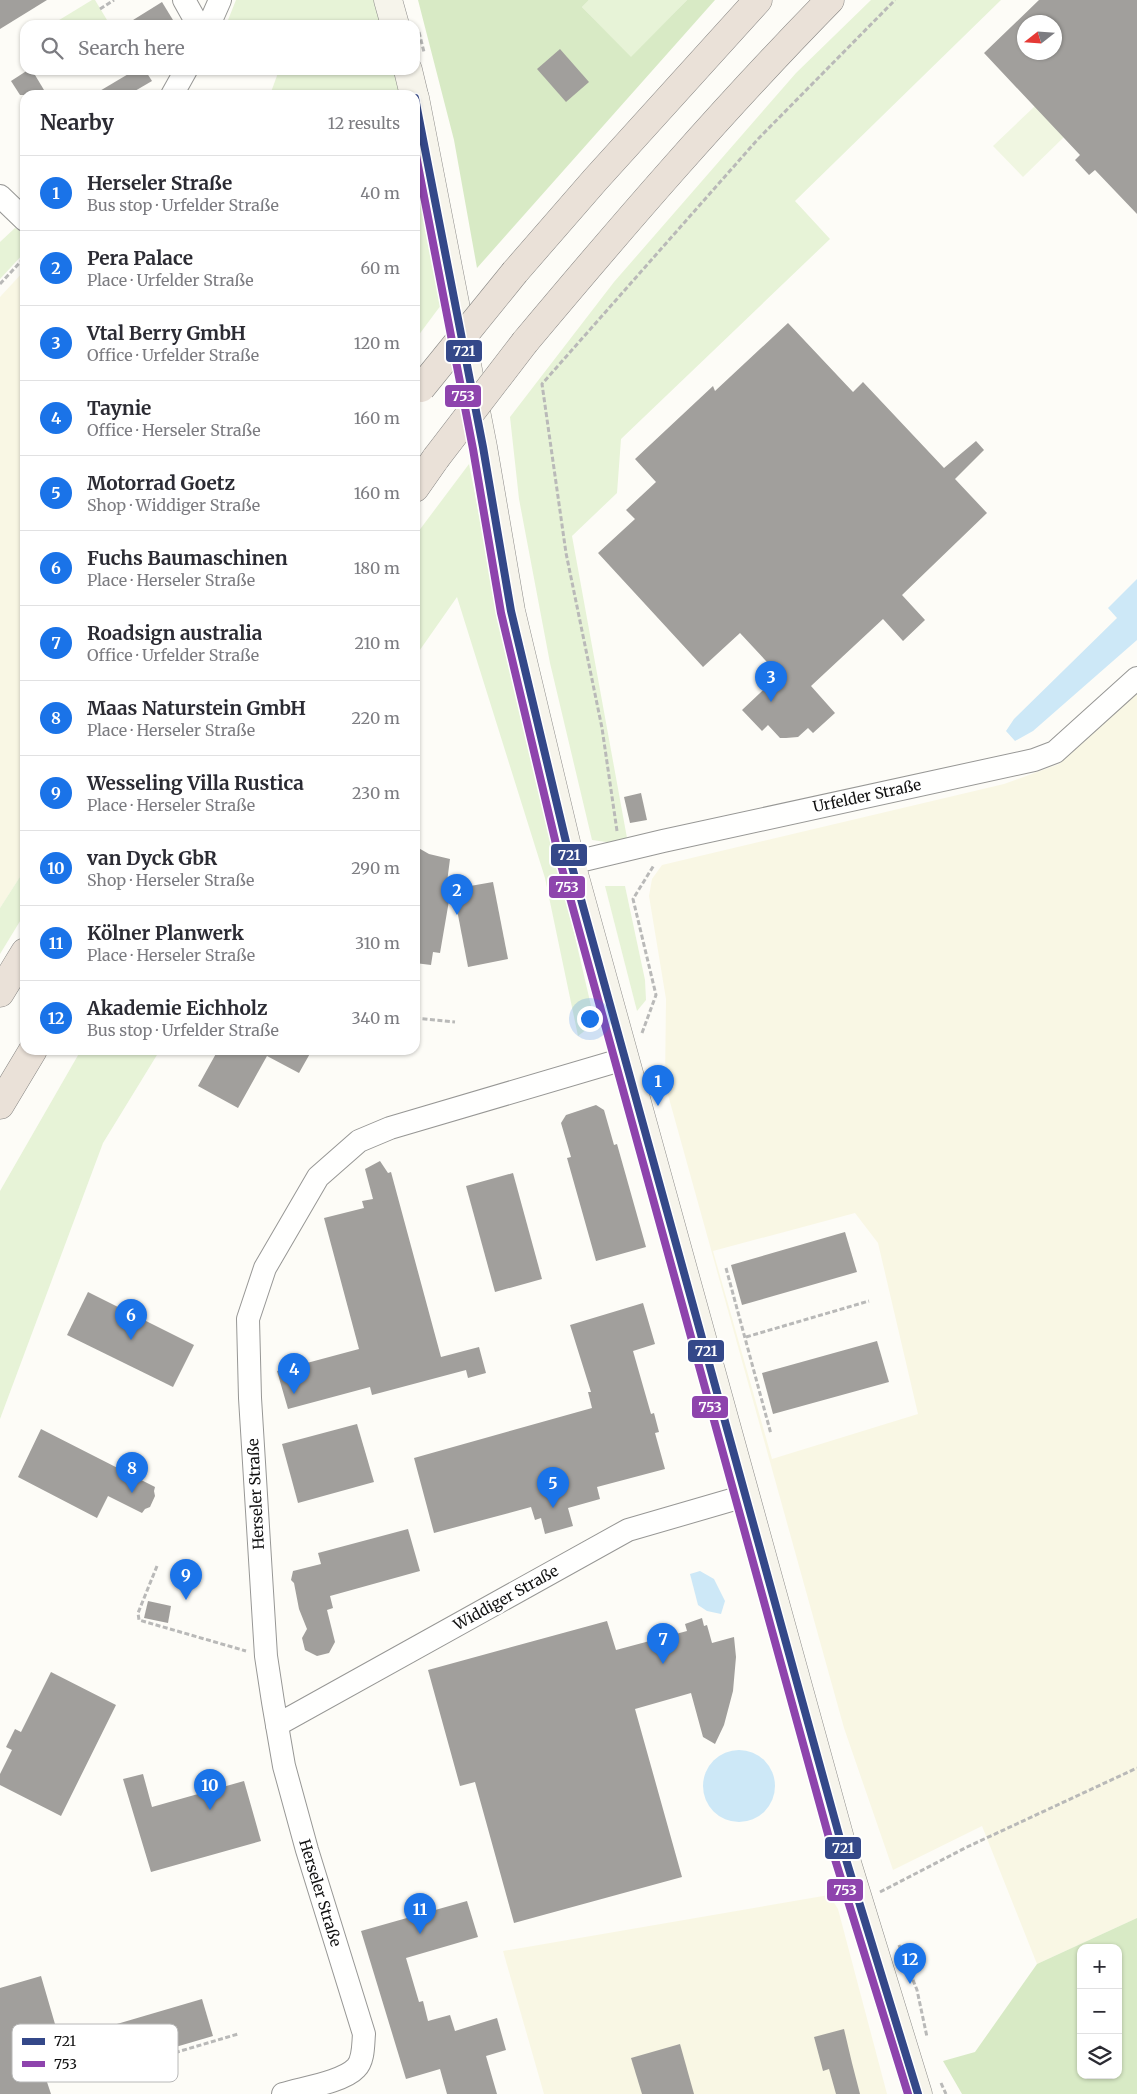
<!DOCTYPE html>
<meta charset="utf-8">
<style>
body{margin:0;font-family:Merriweather,serif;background:#f7f7f7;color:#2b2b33}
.controls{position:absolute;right:15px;bottom:15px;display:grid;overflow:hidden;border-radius:10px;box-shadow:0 1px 4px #0004}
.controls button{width:45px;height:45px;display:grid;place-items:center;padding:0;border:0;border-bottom:1px solid #e1e1e2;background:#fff;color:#2b2b33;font:25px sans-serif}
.compass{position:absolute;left:1017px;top:15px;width:45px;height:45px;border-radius:50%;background:#fff;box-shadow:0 1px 4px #0004;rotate:253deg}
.you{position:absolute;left:589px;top:1018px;width:18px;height:18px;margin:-12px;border:4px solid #fff;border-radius:50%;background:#1a73e8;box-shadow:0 0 0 8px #1a73e833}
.badge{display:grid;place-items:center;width:32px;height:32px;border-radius:50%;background:#1a73e8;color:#fff;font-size:16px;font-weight:700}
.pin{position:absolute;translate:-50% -41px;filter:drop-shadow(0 1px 2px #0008)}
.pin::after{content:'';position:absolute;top:26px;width:18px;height:15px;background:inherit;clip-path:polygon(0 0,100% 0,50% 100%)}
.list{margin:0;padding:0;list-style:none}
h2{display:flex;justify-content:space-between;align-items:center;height:65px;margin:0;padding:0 20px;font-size:21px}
h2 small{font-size:16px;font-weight:400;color:#7c7c81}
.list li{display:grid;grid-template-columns:32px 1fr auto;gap:15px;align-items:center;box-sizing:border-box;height:75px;padding:0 20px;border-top:1px solid #e1e1e2}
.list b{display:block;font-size:19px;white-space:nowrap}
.list p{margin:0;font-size:16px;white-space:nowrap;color:#7c7c81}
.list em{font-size:16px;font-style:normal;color:#7c7c81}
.icon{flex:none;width:28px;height:28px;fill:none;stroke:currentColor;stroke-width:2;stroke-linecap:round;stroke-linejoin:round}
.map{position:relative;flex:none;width:1137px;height:2094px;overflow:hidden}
.search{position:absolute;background:#fff;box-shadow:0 1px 4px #0004;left:20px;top:20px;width:400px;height:55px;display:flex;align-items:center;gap:12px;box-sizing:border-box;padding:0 18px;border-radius:15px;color:#7c7c81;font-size:19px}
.panel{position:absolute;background:#fff;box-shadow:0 1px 4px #0004;left:20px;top:90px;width:400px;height:965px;border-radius:15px}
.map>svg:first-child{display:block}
.farmland{fill:#f9f7e4;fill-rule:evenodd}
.green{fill:#e7f3d7}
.forest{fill:#d8eac5;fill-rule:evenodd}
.pitch{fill:#f0f6e1}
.water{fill:#cde8f7}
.building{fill:#a19f9c;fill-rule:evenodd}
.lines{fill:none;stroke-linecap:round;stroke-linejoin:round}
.minor-casing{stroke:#979795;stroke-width:24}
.secondary-casing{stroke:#8e8d8b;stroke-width:29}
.motorway-casing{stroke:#858482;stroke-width:29}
.path{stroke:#b9b9b8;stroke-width:3;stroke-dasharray:5 2.5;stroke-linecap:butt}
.minor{stroke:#fffffe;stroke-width:22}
.secondary{stroke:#f6f4eb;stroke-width:28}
.motorway{stroke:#eae1d8;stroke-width:28}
.motorway-bridge-casing{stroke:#858482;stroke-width:29;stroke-linecap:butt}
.motorway-bridge{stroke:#eae1d8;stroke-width:28}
.bus-1-casing{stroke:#fff;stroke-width:11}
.bus-2-casing{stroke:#fff;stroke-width:11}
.bus-1{stroke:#344889;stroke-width:8}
.bus-2{stroke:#8e44ad;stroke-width:8}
.labels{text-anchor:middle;stroke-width:5;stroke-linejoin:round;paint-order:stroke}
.street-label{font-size:15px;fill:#111;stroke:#fff}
.key{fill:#fff;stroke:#b8b8b8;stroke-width:1}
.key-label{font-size:14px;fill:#111}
.line-badge{stroke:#fff;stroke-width:2}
.badge-label{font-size:14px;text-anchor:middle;font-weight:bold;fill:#fff}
</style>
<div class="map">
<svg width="1137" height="2094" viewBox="0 0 1137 2094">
<rect width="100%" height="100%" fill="#fdfcf7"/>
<!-- farmland -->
<g class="farmland">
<path d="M25 270V869L0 908V297Z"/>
<path d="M1137 691V1918L1037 1964 982 1826 893 1870 844 1728 665 1084 666 999 649 896 652 879 662 865 1004 784 1059 764ZM855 1213 878 1243 918 1414 772 1459 713 1251Z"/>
<path d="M829 1895 838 1909 887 2094H544L503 1951Z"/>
</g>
<!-- green -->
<g class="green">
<path d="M92 0H95L110 25H51Z"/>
<path d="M236 0H377L383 25H226Z"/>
<path d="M589 0H687L631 58 582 7Z"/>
<path d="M871 0H1001L795 201 830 239 621 439 617 493 572 536 627 838 613 843 592 840 550 663 519 499 510 417 614 282 796 73Z"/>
<path d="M279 70H395L401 95H270Z"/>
<path d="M415 152 444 301 415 340Z"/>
<path d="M15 228 25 234V252L0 279V242Z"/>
<path d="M469 464 490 570 595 1023 578 1036 545 878 457 597 415 657V536Z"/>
<path d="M25 869V913L0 954V908Z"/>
<path d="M605 886H625L645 980 646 1000 637 1011Z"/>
<path d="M81 1050H160L103 1143 0 1419V1191Z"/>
</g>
<!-- forest -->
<g class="forest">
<path d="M418 0H589L582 7 631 57 687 0H715L477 268 454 140Z"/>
<path d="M1137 1918V2094H962L943 2061 975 2052 1037 1964ZM1081 1948H1118V2075H1081Z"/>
</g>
<!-- pitch -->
<path class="pitch" d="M1035 106 1064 137 1023 177 993 146Z"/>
<!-- water -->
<g class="water">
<path d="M1137 579V640L1033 731 1015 741 1006 731 1014 719 1117 618 1108 608Z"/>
<path d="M700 1571 714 1579 725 1601 721 1614 707 1611 698 1605 690 1574Z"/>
<circle cx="739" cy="1786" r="36"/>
</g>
<!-- building -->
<g class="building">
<path d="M0 0H47L0 29Z"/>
<path d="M1039 0H1137V214L1095 170 1089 175 1075 160 1080 155 984 53ZM1024 22H1054V52H1024Z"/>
<path d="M162 2 176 25H125Z"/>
<path d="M560 49 589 82 566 102 537 69Z"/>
<path d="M28 70H32L47 95H20L11 81Z"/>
<path d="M135 70H145L152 81 128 95H93Z"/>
<path d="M788 323 853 392 863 382 944 468 976 441 984 450 955 479 987 513 902 595 925 620 903 641 883 619 811 686 835 713 813 733 808 728 798 737 786 738H780L768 725 762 731 742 710 779 675 740 633 703 667 598 553 635 519 626 510 656 482 635 459 713 386 715 391Z"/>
<path d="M641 793 647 820 630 823 624 797Z"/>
<path d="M415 846 429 854 450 859 446 890 451 889 440 953 433 952 431 965 415 963Z"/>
<path d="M493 882 508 959 468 967 453 889Z"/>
<path d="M218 1050H312L299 1073 267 1056 238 1108 198 1086Z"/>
<path d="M596 1105 604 1110 614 1145 617 1144 646 1247 596 1261 567 1158 571 1157 561 1123 566 1115Z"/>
<path d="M380 1161 388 1173 391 1172 441 1357 479 1347 486 1373 468 1378 466 1370 372 1395 370 1387 288 1409 277 1371 359 1349 324 1218 364 1208 362 1201 373 1199 365 1169Z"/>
<path d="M513 1173 542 1279 495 1292 466 1186Z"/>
<path d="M845 1232 857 1272 742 1305 731 1265Z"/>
<path d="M88 1292 194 1345 173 1387 67 1335Z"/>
<path d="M643 1303 655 1344 633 1351 651 1414 654 1413 659 1432 655 1433 665 1469 597 1487 600 1499 568 1508 573 1526 545 1534 541 1518 535 1520 531 1507 434 1533 414 1458 592 1408 588 1392H591L570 1325Z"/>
<path d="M877 1341 889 1382 773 1414 762 1373Z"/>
<path d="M357 1424 374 1482 298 1503 282 1444Z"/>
<path d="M41 1429 155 1487 154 1491 155 1496 150 1507 145 1509 142 1513 108 1496 97 1518 18 1477Z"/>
<path d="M408 1529 420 1571 330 1596 333 1608 327 1610 335 1642 329 1653 317 1656 305 1650 302 1638 307 1629 299 1609 294 1583 291 1580 293 1571 321 1564 318 1553Z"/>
<path d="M148 1601 171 1606 168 1623 144 1618Z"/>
<path d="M702 1618 704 1626 707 1625 712 1643 734 1637 736 1657 733 1691 724 1725 715 1744 703 1737 691 1693 635 1709 682 1877 514 1923 475 1782 460 1786 428 1670 607 1621 616 1650 687 1631 685 1624Z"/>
<path d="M51 1672 116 1705 61 1816 0 1785V1774L12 1750 6 1747 15 1729 21 1732Z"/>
<path d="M143 1774 152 1807 244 1781 261 1841 151 1872 123 1779Z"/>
<path d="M467 1901 478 1937 406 1958 419 2002 423 2001 428 2021 450 2015 455 2031 497 2018 506 2050 486 2056 497 2094H447L440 2069 406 2079 361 1931Z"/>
<path d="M41 1976 69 2072 46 2079 51 2094H0V1988Z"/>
<path d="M202 1999 213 2036 104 2068 93 2031Z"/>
<path d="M844 2029 852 2063 860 2094H836L829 2069 823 2071 814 2037Z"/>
<path d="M680 2044 694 2094H642L631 2058Z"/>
</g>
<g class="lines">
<!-- minor casing -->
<g class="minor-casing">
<g id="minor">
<path d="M184 0 198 25"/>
<path d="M209 25 220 0"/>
<path d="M172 95 186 70"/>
<path d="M0 196 25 220"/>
<path d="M571 863 663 841 1034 760 1055 752 1137 678"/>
<path d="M277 1725 628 1530 745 1496"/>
<path d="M283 2094C302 2088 343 2082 356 2068 364 2060 363 2044 364 2034L307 1850 284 1766 273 1702 266 1656 250 1398 248 1319 265 1268 318 1177 359 1141 390 1128 624 1059"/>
</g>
</g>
<!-- secondary casing -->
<g class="secondary-casing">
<g id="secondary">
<path d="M388 0 395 25"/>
<path d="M408 70 414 95"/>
<path d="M415 98 483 447 511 611 571 863 844 1853 918 2094"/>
</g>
</g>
<!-- motorway casing -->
<g class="motorway-casing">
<g id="motorway">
<path d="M515 272 595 180 758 0"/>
<path d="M525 342C623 225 723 109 830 0"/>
<path d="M415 488 436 458"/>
<path d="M0 993 25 952"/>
<path d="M0 1105 33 1050"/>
</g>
</g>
<!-- path -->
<g class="path">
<path d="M100 9 114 0"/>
<path d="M419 32 424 52"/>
<path d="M0 284 25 257"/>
<path d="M617 831 602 728 566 553 542 384 758 139 895 0"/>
<path d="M415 1018 455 1022"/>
<path d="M642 1033 656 995 633 899 654 865"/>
<path d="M726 1268 771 1434"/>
<path d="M746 1337 869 1301"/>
<path d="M157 1566 138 1613 139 1620 246 1651"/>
<path d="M880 1892 967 1847 1137 1768"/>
<path d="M899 1945 917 1990 927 2037"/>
<path d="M103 2074 238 2034"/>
<path d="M941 2083 946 2094"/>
</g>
<!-- minor -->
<use href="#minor" class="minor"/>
<!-- secondary -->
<use href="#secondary" class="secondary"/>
<!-- motorway -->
<use href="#motorway" class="motorway"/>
<!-- motorway-bridge casing -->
<g class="motorway-bridge-casing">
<g id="motorway-bridge">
<path d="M421 388 515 272"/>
<path d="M436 458 525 342"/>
</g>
</g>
<!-- motorway-bridge -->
<use href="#motorway-bridge" class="motorway-bridge"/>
<!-- bus-1 casing -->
<g class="bus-1-casing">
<path id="bus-1" d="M415 98 483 447 511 611 571 863 844 1853 918 2094"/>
</g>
<!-- bus-2 casing -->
<g class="bus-2-casing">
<path id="bus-2" d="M415 150 473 449 501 613 561 865 834 1856 908 2094"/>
</g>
<!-- bus-1 -->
<use href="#bus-1" class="bus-1"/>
<!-- bus-2 -->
<use href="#bus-2" class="bus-2"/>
</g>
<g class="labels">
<!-- street labels -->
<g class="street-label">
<text transform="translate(867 796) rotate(-12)" y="5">Urfelder Straße</text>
<text transform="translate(256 1494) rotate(-93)" y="5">Herseler Straße</text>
<text transform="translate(506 1598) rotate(-29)" y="5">Widdiger Straße</text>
<text transform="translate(320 1893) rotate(73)" y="5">Herseler Straße</text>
</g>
</g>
<!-- legend -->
<rect x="12" y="2024" width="166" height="58" rx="8" class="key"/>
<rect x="22" y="2038" width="23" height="7" fill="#344889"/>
<rect x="22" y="2061" width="23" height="6" fill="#8e44ad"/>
<g class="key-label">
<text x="54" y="2046">721</text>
<text x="54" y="2069">753</text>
</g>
<g class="line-badge">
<rect x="445" y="339" width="38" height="24" rx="5" fill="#344889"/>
<rect x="444" y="384" width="38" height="24" rx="5" fill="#8e44ad"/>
<rect x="550" y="843" width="38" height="24" rx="5" fill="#344889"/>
<rect x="548" y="875" width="38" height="24" rx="5" fill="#8e44ad"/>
<rect x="687" y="1339" width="38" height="24" rx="5" fill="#344889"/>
<rect x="691" y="1395" width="38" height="24" rx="5" fill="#8e44ad"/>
<rect x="824" y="1836" width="38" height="24" rx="5" fill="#344889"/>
<rect x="826" y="1878" width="38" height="24" rx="5" fill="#8e44ad"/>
</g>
<g class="badge-label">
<text x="464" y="356">721</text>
<text x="463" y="401">753</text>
<text x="569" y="860">721</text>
<text x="567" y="892">753</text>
<text x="706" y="1356">721</text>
<text x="710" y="1412">753</text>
<text x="843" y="1853">721</text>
<text x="845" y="1895">753</text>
</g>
</svg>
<div class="controls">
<button>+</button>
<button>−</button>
<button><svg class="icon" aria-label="layers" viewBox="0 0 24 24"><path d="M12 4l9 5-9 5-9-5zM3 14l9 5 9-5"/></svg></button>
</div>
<svg class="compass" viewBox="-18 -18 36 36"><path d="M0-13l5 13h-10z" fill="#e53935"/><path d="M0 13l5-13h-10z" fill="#7c7c81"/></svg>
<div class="you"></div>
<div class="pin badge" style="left:658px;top:1106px">1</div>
<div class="pin badge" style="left:457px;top:915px">2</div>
<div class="pin badge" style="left:771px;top:702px">3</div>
<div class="pin badge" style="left:294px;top:1394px">4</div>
<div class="pin badge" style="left:553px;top:1508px">5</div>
<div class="pin badge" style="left:131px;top:1340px">6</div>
<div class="pin badge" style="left:663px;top:1664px">7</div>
<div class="pin badge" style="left:132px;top:1493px">8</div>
<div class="pin badge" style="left:186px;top:1600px">9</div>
<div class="pin badge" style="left:210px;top:1810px">10</div>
<div class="pin badge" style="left:420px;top:1934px">11</div>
<div class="pin badge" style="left:910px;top:1984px">12</div>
<div class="search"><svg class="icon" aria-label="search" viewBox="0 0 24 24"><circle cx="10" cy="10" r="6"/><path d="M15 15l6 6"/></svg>Search here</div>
<section class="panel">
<h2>Nearby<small>12 results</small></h2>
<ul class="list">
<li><span class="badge">1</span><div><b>Herseler Straße</b><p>Bus stop · Urfelder Straße</p></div><em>40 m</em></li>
<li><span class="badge">2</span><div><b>Pera Palace</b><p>Place · Urfelder Straße</p></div><em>60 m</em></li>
<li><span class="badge">3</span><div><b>Vtal Berry GmbH</b><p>Office · Urfelder Straße</p></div><em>120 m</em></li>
<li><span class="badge">4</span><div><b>Taynie</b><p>Office · Herseler Straße</p></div><em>160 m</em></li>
<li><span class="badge">5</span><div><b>Motorrad Goetz</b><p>Shop · Widdiger Straße</p></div><em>160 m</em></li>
<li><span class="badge">6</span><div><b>Fuchs Baumaschinen</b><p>Place · Herseler Straße</p></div><em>180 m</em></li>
<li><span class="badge">7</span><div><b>Roadsign australia</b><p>Office · Urfelder Straße</p></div><em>210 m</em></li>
<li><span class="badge">8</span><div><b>Maas Naturstein GmbH</b><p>Place · Herseler Straße</p></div><em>220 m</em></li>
<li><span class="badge">9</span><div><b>Wesseling Villa Rustica</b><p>Place · Herseler Straße</p></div><em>230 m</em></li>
<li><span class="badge">10</span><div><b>van Dyck GbR</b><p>Shop · Herseler Straße</p></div><em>290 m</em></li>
<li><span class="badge">11</span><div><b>Kölner Planwerk</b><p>Place · Herseler Straße</p></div><em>310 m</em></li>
<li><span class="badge">12</span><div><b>Akademie Eichholz</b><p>Bus stop · Urfelder Straße</p></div><em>340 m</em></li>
</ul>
</section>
</div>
